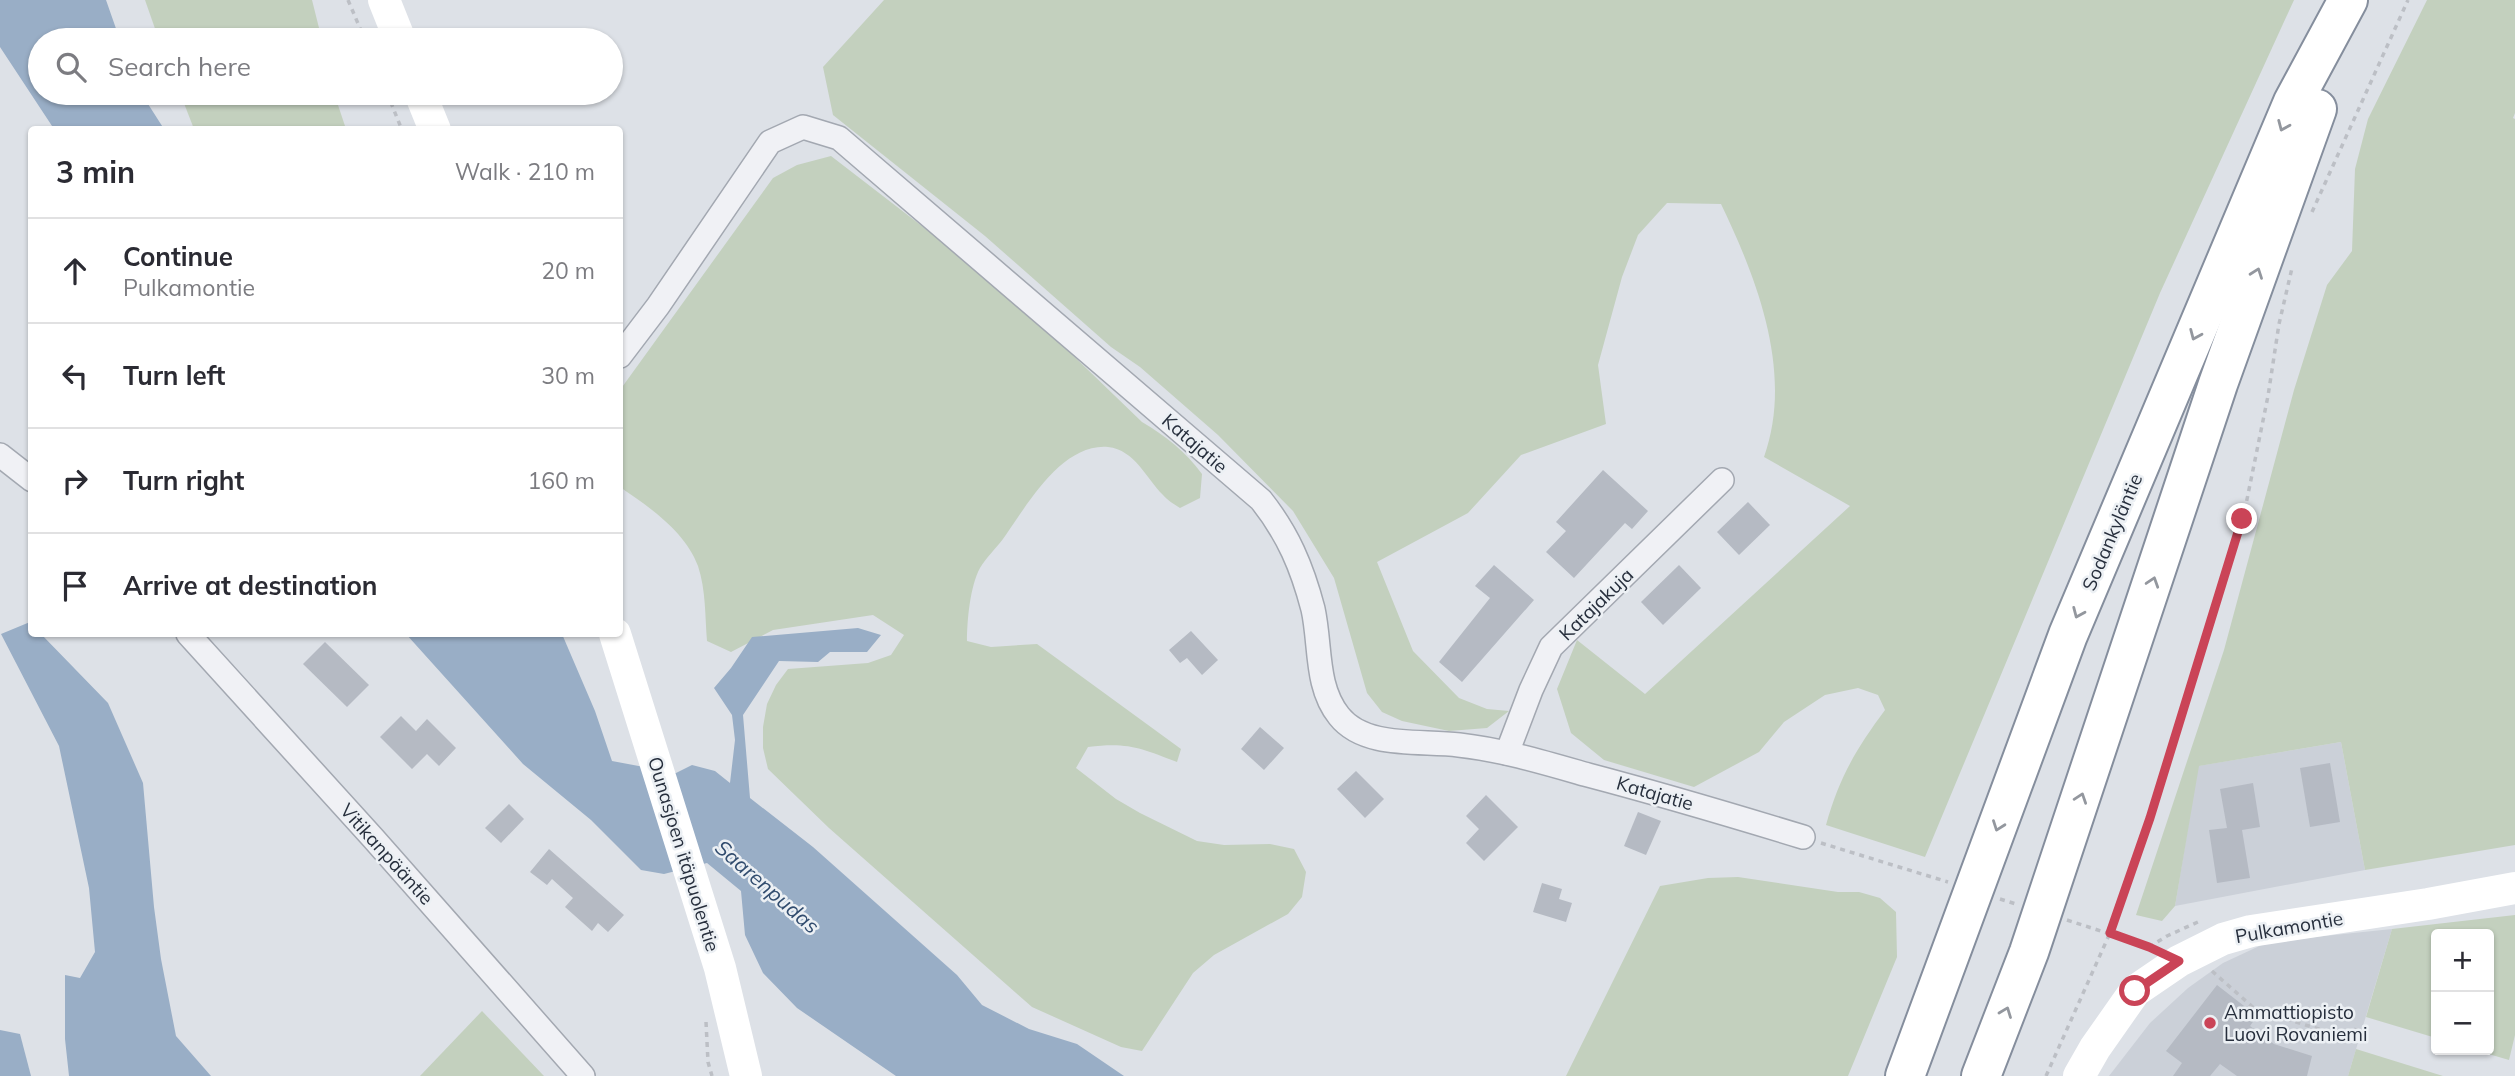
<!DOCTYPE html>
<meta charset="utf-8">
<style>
body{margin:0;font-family:Mulish,sans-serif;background:#f2f2f3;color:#2b2b33}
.controls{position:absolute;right:21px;bottom:21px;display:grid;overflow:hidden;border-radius:7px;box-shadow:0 2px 5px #0004}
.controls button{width:63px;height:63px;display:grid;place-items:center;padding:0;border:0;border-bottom:2px solid #e1e1e2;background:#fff;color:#2b2b33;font:35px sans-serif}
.stop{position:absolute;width:21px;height:21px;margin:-16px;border:5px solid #ca4457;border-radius:50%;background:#fff}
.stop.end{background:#ca4457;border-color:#fff;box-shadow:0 2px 7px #0008}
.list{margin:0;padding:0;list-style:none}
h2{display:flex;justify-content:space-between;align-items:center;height:91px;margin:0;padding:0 28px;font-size:30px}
h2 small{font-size:23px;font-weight:400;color:#7c7c81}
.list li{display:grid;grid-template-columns:46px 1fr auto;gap:21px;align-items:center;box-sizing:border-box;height:105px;padding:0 28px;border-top:2px solid #e1e1e2}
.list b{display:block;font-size:26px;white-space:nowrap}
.list p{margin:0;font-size:23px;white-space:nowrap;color:#7c7c81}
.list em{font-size:23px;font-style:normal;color:#7c7c81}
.icon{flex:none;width:38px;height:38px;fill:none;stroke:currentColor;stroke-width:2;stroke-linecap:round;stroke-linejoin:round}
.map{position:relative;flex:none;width:2515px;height:1076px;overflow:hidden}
.search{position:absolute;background:#fff;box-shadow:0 2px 5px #0004;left:28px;top:28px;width:595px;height:77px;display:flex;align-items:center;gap:18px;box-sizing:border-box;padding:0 24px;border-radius:38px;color:#7c7c81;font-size:26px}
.panel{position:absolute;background:#fff;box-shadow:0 2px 5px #0004;left:28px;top:126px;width:595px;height:511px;border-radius:7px}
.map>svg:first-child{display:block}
.built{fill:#cbd0d8}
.green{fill:#c3d0be}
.water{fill:#99aec6}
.building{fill:#b5bac3}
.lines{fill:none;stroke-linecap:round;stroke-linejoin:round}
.street-casing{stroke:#a3a8b1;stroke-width:26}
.highway-casing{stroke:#858e9d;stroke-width:42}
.path{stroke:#bcbfc5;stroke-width:3.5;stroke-dasharray:5 5;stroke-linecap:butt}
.street{stroke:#f0f1f5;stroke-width:23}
.secondary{stroke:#fff;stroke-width:32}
.highway{stroke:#fff;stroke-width:38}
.oneway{stroke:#93979e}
.route{stroke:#ca4457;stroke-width:9}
.poi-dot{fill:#ca4457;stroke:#ecf0f4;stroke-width:2.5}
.labels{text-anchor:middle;stroke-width:5;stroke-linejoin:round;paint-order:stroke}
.street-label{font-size:19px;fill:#272f3d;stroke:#ecf0f4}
.poi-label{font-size:19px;fill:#272f3d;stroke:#ecf0f4;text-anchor:start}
.water-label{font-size:21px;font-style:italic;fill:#324d6f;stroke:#ecf0f4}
</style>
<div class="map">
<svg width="2515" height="1076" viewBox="0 0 2515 1076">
<rect width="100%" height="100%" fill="#dde1e7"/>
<!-- built -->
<g class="built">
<path d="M2341 742 2365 870 2175 906 2198 766Z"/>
<path d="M2392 929 2348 1076H2109L2150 1023 2188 988 2223 963 2268 942Z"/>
</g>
<!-- green -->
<g class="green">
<path d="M145 0H312L322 40H159Z"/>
<path d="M884 0H2294L2160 293 1925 857 1826 825C1839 778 1856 749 1885 710L1878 695 1858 688 1825 695 1784 722 1759 752 1694 787 1604 760 1571 733 1557 689 1577 640 1645 694 1850 506 1764 457C1794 373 1757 279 1721 204L1667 203 1638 235 1622 277 1598 365 1606 424 1521 455 1468 513 1377 562 1413 651 1459 698 1487 709 1509 711 1487 728 1449 731 1402 721 1382 712 1367 693 1334 578 1293 511 1218 435 1140 367 1111 347 985 236 833 115 823 67Z"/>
<path d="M2427 0H2515V113L2513 118 2515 119V845L2365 870 2341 742 2199 766 2175 906 2162 921 2136 915 2224 650 2294 390 2327 285 2352 251 2355 169 2368 119Z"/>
<path d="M180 93H334L346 129H194Z"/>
<path d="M831 156 1005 290 1142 422C1167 437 1185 451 1202 474L1200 498 1180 508C1174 504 1167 500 1163 495 1146 478 1135 450 1108 447 1061 443 1026 507 1003 539 996 548 986 558 980 568 970 586 967 621 967 641L991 647 1037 644 1181 749 1177 762C1140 748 1128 742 1088 747L1076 768 1116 799 1140 813 1197 841 1224 845 1270 844 1294 849 1306 872 1302 897 1288 914 1214 955 1193 973 1142 1051 1121 1047 1032 1007 829 828 768 769 763 748V727L767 704 776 685 788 669 868 663 891 655 904 635 873 615 773 630 731 652 707 641C705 617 706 590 698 566 685 531 649 507 620 487V390L773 178 797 165Z"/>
<path d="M1738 877 1838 892H1859L1880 898 1896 912 1897 957 1848 1076H1566L1660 886 1708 878Z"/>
<path d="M2515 915V1035L2509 1060 2475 1050H2489V934H2436V1038L2366 1017 2392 929Z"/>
<path d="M482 1011 544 1076H420Z"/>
<path d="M2356 1049 2443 1076H2348Z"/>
</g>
<!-- water -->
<g class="water">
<path d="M0 0H106L120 40H40V93H141L164 129H54L0 47Z"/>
<path d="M30 622 32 634H41L108 703 143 783 154 907 161 959 176 1036 211 1076H69L65 1039V975L80 978 95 952 89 888 59 746 1 634Z"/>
<path d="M858 628 881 635 867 652H830L818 662 779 661 743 715 750 798 813 847 957 975 982 1005 1029 1029 1077 1044 1124 1076H896L797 1008 763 973 745 935 741 891 707 863 664 874 641 870 591 820 523 764 406 634H562L595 711 612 761 676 773 692 765 715 771 730 783 735 740 732 715 714 688 731 668 752 637Z"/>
<path d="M0 1030 20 1034 31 1076H0Z"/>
</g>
<!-- building -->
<g class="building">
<path d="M1603 470 1648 511 1632 529 1625 523 1574 578 1546 552 1566 531 1556 522Z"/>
<path d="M1748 502 1770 525 1739 555 1717 532Z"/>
<path d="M1494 565 1534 600 1462 682 1439 662 1490 598 1475 586Z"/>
<path d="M1679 565 1701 588 1663 625 1641 602Z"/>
<path d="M1191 631 1218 660 1202 675 1187 658 1180 663 1169 650Z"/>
<path d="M325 642 369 685 347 707 303 664Z"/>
<path d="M401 716 416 731 427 719 456 748 439 766 427 754 412 769 380 737Z"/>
<path d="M1260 727 1284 748 1264 770 1241 749Z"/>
<path d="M2330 763 2340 822 2310 827 2300 768Z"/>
<path d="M1356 771 1384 799 1365 818 1337 789Z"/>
<path d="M2253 783 2260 827 2242 830 2250 878 2217 883 2209 830 2227 828 2220 789Z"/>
<path d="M1486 795 1518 827 1484 861 1466 843 1479 829 1466 816Z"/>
<path d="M509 804 524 819 501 843 485 828Z"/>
<path d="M1638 812 1661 821 1646 855 1624 846Z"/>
<path d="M549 849 624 915 608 932 598 923 592 931 565 907 573 898 552 879 547 885 530 872Z"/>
<path d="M1542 883 1562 889 1559 899 1572 903 1566 922 1533 912Z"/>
<path d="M2217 985 2257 1016 2250 1026 2274 1044 2312 1056 2307 1076H2237L2220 1064 2210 1076H2173L2182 1063 2166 1051Z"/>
</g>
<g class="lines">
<!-- street casing -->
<g class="street-casing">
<g id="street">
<path d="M620 356 658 306 770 142 803 127 839 138 1261 500C1288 534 1302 567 1313 609 1321 645 1315 686 1339 716 1365 749 1421 740 1459 745 1503 750 1546 763 1588 775 1660 794 1731 815 1803 837"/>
<path d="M0 455 32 480"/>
<path d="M188 634 373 838 583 1076"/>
<path d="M1507 753 1531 690 1551 647 1722 480"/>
</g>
</g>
<!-- highway casing -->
<g class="highway-casing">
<g id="highway">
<path d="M1905 1076 2068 635 2293 102 2348 0"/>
<path d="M1981 1076 2029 952 2218 384 2317 109"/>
</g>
</g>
<!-- path -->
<g class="path">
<path d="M348 0 365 40"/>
<path d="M387 93 402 130"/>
<path d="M2312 212 2408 0"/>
<path d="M1821 843 1948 882"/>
<path d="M2000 899 2016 904"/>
<path d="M2067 920 2150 947"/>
<path d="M2149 947 2167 936 2200 921"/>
<path d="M2212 971 2256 1010 2352 1039 2356 1028"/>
<path d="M706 1022 708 1062 712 1076"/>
<path d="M2046 1076 2110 933 2188 700 2243 519 2268 396 2279 324 2292 268"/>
</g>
<!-- street -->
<use href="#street" class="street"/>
<!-- secondary -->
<g class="secondary">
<path d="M384 0 400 40"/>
<path d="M420 93 435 130"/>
<path d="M615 634 720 968 746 1076"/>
<path d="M2079 1076 2095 1048 2135 991 2179 961 2223 939 2251 931 2428 904 2515 888"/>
</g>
<!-- highway -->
<use href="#highway" class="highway"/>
</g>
<!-- one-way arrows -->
<defs><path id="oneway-chevron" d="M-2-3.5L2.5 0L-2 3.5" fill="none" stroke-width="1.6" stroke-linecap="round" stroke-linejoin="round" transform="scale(1.75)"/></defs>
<g class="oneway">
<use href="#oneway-chevron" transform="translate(2283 126) rotate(113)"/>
<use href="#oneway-chevron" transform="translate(2257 273) rotate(-70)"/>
<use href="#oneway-chevron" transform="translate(2195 335) rotate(113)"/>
<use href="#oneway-chevron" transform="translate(2153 582) rotate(-72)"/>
<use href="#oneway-chevron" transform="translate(2078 613) rotate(113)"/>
<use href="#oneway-chevron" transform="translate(2081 798) rotate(-71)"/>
<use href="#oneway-chevron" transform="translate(1998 826) rotate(110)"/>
<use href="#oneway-chevron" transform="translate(2006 1012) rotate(-69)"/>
</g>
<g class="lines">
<!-- route -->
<path class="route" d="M2135 991 2179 961 2149 947 2110 933 2150 818 2242 519"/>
</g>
<!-- markers -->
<circle class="poi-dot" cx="2210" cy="1023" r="7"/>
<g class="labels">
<!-- street labels -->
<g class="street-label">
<text transform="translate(1195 443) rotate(41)" y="7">Katajatie</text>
<text transform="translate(2112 532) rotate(-67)" y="7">Sodankyläntie</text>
<text transform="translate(1596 604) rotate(-44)" y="7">Katajakuja</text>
<text transform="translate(1655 793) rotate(16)" y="7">Katajatie</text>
<text transform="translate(387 854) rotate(48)" y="7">Vitikanpääntie</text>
<text transform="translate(684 854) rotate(73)" y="7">Ounasjoen itäpuolentie</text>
<text transform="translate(2289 927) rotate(-10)" y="7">Pulkamontie</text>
</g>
<!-- poi labels -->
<g class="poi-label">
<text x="2224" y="1019">Ammattiopisto<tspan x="2224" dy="22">Luovi Rovaniemi</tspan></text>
</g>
<!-- water labels -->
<g class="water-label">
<text transform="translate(767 887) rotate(41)" y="7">Saarenpudas</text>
</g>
</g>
</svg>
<div class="controls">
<button>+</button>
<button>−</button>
</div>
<div class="stop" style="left:2135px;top:991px"></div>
<div class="stop end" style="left:2242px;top:519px"></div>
<div class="search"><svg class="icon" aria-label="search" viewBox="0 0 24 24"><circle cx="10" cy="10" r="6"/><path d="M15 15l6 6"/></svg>Search here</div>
<section class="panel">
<h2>3 min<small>Walk · 210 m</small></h2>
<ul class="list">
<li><svg class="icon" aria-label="ahead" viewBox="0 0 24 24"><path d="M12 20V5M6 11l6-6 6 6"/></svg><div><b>Continue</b><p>Pulkamontie</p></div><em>20 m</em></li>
<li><svg class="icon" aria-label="left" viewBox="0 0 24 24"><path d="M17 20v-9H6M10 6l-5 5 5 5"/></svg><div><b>Turn left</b></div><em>30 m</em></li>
<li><svg class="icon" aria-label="right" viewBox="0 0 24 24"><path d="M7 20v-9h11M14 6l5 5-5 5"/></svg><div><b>Turn right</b></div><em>160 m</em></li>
<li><svg class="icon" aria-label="arrive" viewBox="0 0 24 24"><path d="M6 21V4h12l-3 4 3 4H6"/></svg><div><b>Arrive at destination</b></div></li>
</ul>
</section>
</div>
